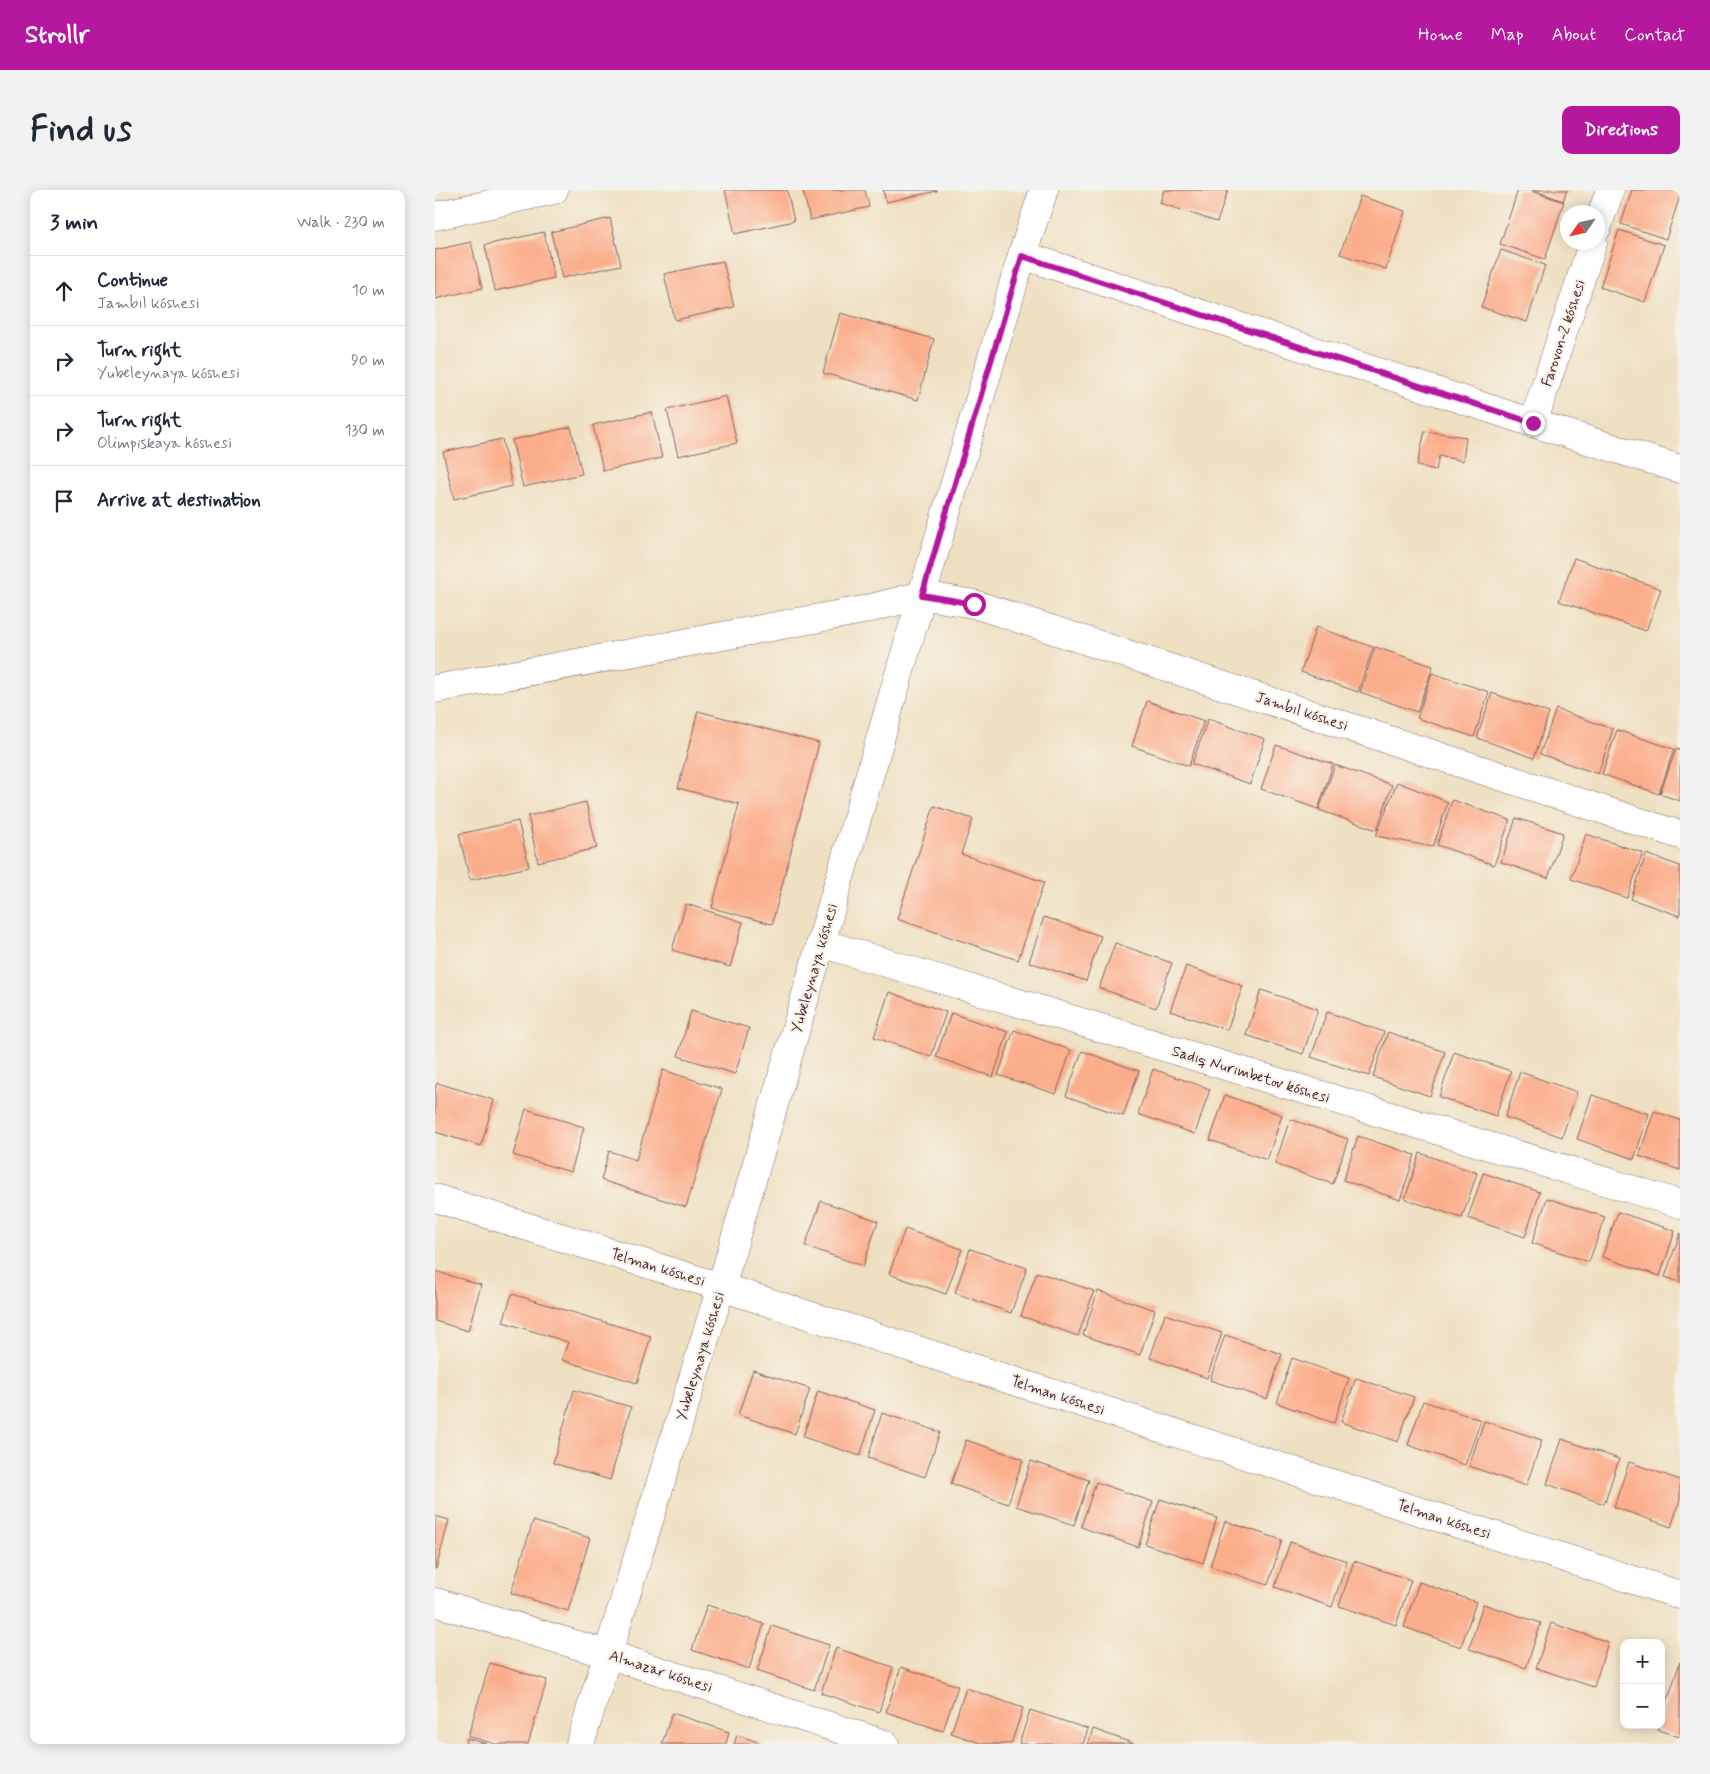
<!DOCTYPE html>
<meta charset="utf-8">
<style>
body{margin:0;font-family:Mynerve,sans-serif;background:#f2f2f3;color:#1f2937}
.controls{position:absolute;right:15px;bottom:15px;display:grid;overflow:hidden;border-radius:10px;box-shadow:0 2px 12px #0003}
.controls button{width:45px;height:45px;display:grid;place-items:center;padding:0;border:0;border-bottom:1px solid #e0e1e3;background:#fff;color:#1f2937;font:25px sans-serif}
.compass{position:absolute;left:1125px;top:15px;width:45px;height:45px;border-radius:50%;background:#fff;box-shadow:0 2px 12px #0003;rotate:236deg}
.stop{position:absolute;width:15px;height:15px;margin:-11px;border:4px solid #b5179e;border-radius:50%;background:#fff}
.stop.end{background:#b5179e;border-color:#fff;box-shadow:0 1px 5px #0008}
.list{margin:0;padding:0;list-style:none}
h2{display:flex;justify-content:space-between;align-items:center;height:65px;margin:0;padding:0 20px;font-size:21px}
h2 small{font-size:16px;font-weight:400;color:#747a83}
.list li{display:grid;grid-template-columns:32px 1fr auto;gap:15px;align-items:center;box-sizing:border-box;height:70px;padding:0 20px;border-top:1px solid #e0e1e3}
.list b{display:block;font-size:19px;white-space:nowrap}
.list p{margin:0;font-size:16px;white-space:nowrap;color:#747a83}
.list em{font-size:16px;font-style:normal;color:#747a83}
.icon{flex:none;width:28px;height:28px;fill:none;stroke:currentColor;stroke-width:2;stroke-linecap:round;stroke-linejoin:round}
.map{position:relative;flex:none;width:1245px;height:1554px;overflow:hidden;border-radius:10px}
header{display:flex;align-items:center;gap:30px;box-sizing:border-box;height:70px;padding:0 25px;background:#b5179e;color:#fff}
header strong{font-size:24px}
nav{display:flex;gap:28px;margin-inline-start:auto;font-size:18px}
.intro{display:flex;align-items:center;justify-content:space-between;box-sizing:border-box;height:120px;padding:0 30px}
h1{margin:0;font-size:35px}
.button{padding:12px 22px;border-radius:10px;background:#b5179e;color:#fff;font-size:18px;font-weight:700}
main{display:flex;gap:30px;padding:0 30px}
aside{flex:1;background:#fff;border-radius:10px;box-shadow:0 2px 12px #0003}
.map>svg:first-child{display:block}
.building{fill:#fbae8c}
.lines{fill:none;stroke-linecap:round;stroke-linejoin:round}
.minor-casing{stroke:#846360;stroke-width:29}
.minor{stroke:#fff;stroke-width:28}
.route{stroke:#b5179e;stroke-width:6}
.labels{text-anchor:middle;stroke-width:4.5;stroke-linejoin:round;paint-order:stroke}
.street-label{font-size:15px;fill:#4a1f2b;stroke:#f7f3e8}
</style>
<header>
<strong>Strollr</strong>
<nav><a>Home</a><a>Map</a><a>About</a><a>Contact</a></nav>
</header>
<div class="intro"><h1>Find us</h1><a class="button">Directions</a></div>
<main>
<aside>
<h2>3 min<small>Walk · 230 m</small></h2>
<ul class="list">
<li><svg class="icon" aria-label="ahead" viewBox="0 0 24 24"><path d="M12 20V5M6 11l6-6 6 6"/></svg><div><b>Continue</b><p>Jambıl kóshesi</p></div><em>10 m</em></li>
<li><svg class="icon" aria-label="right" viewBox="0 0 24 24"><path d="M7 20v-9h11M14 6l5 5-5 5"/></svg><div><b>Turn right</b><p>Yubeleynaya kóshesi</p></div><em>90 m</em></li>
<li><svg class="icon" aria-label="right" viewBox="0 0 24 24"><path d="M7 20v-9h11M14 6l5 5-5 5"/></svg><div><b>Turn right</b><p>Olimpiskaya kóshesi</p></div><em>130 m</em></li>
<li><svg class="icon" aria-label="arrive" viewBox="0 0 24 24"><path d="M6 21V4h12l-3 4 3 4H6"/></svg><div><b>Arrive at destination</b></div></li>
</ul>
</aside>
<div class="map">
<svg width="1245" height="1554" viewBox="0 0 1245 1554">
<rect width="100%" height="100%" fill="#f7f3e8"/>
<filter id="ink" filterUnits="userSpaceOnUse"><feTurbulence type="fractalNoise" baseFrequency=".02" numOctaves="2"/><feDisplacementMap in="SourceGraphic" scale="10" xChannelSelector="R" yChannelSelector="G"/><feConvolveMatrix kernelMatrix="1 2 1 2 8 2 1 2 1" color-interpolation-filters="sRGB"/></filter>
<filter id="wash" filterUnits="userSpaceOnUse"><feTurbulence type="fractalNoise" baseFrequency=".0096" numOctaves="4" result="noise"/><feDisplacementMap in="SourceGraphic" scale="20" xChannelSelector="R" yChannelSelector="G"/><feGaussianBlur stdDeviation="1.12" result="paint"/><feColorMatrix in="noise" values="0 0 0 0 0 0 0 0 0 0 0 0 0 0 0 0 0 1.4 0 .05"/><feComposite in="paint" operator="in"/></filter>
<g filter="url(#wash)">
<rect width="100%" height="100%" fill="#efe0c2"/>
<g id="blocks">
<!-- building -->
<g class="building">
<path d="M290 0H352L359 31 300 44Z"/>
<path d="M368 0H430L434 17 375 30Z"/>
<path d="M448 0H502V1L451 12Z"/>
<path d="M729 0H793L782 32 725 13Z"/>
<path d="M1083 0H1093L1129 12 1110 69 1065 54Z"/>
<path d="M1098 0H1132L1128 11Z"/>
<path d="M1197 0H1245V6L1231 49 1186 34Z"/>
<path d="M925 6 970 21 951 79 905 64Z"/>
<path d="M175 28 186 75 127 88 116 42Z"/>
<path d="M1184 40 1229 55 1210 112 1165 97Z"/>
<path d="M109 42 119 88 60 101 50 55Z"/>
<path d="M36 52 47 98 0 109V60Z"/>
<path d="M1066 60 1110 75 1092 132 1046 117Z"/>
<path d="M288 71 299 117 240 130 229 84Z"/>
<path d="M405 123 499 149 483 210 388 183Z"/>
<path d="M291 206 302 253 243 266 232 220Z"/>
<path d="M217 222 227 268 168 281 158 235Z"/>
<path d="M136 237 147 284 88 297 77 250Z"/>
<path d="M990 241 1031 247 1028 271 1004 266 1001 280 982 276Z"/>
<path d="M67 249 77 296 19 309 8 262Z"/>
<path d="M1139 368 1226 399 1211 441 1124 411Z"/>
<path d="M881 437 938 457 923 502 866 482Z"/>
<path d="M940 457 998 476 982 522 925 502Z"/>
<path d="M997 483 1054 502 1039 547 982 528Z"/>
<path d="M1057 503 1114 523 1099 568 1042 548Z"/>
<path d="M712 511 769 531 754 576 697 556Z"/>
<path d="M1121 519 1178 539 1163 584 1105 564Z"/>
<path d="M263 521 384 553 337 734 277 718 304 614 243 598Z"/>
<path d="M773 529 830 549 815 594 757 574Z"/>
<path d="M1182 540 1239 559 1224 604 1167 584Z"/>
<path d="M841 555 898 574 883 619 826 599Z"/>
<path d="M1241 559 1245 560V611L1225 604Z"/>
<path d="M900 575 957 595 942 640 884 620Z"/>
<path d="M962 592 1013 612 998 657 941 646Z"/>
<path d="M1017 610 1075 630 1059 675 1002 655Z"/>
<path d="M151 612 162 658 103 672 93 626Z"/>
<path d="M499 616 538 629 526 664 609 692 583 770 462 729Z"/>
<path d="M1081 628 1128 643 1113 688 1066 672Z"/>
<path d="M83 631 94 677 35 690 24 644Z"/>
<path d="M1151 644 1208 663 1192 708 1136 689Z"/>
<path d="M1211 664 1245 676V726L1196 709Z"/>
<path d="M251 714 308 732 295 777 237 760Z"/>
<path d="M609 727 666 746 651 791 594 772Z"/>
<path d="M680 753 737 773 721 818 664 798Z"/>
<path d="M751 776 808 796 792 840 735 821Z"/>
<path d="M826 800 883 819 868 864 811 845Z"/>
<path d="M454 802 511 822 496 867 439 847Z"/>
<path d="M256 821 314 838 300 884 243 866Z"/>
<path d="M892 822 949 842 934 886 876 867Z"/>
<path d="M516 823 573 842 558 887 501 867Z"/>
<path d="M579 840 636 860 621 904 563 885Z"/>
<path d="M953 842 1010 862 995 906 938 887Z"/>
<path d="M647 861 704 881 688 926 631 906Z"/>
<path d="M1019 862 1076 881 1061 926 1004 907Z"/>
<path d="M718 879 775 899 760 944 703 924Z"/>
<path d="M228 880 287 899 251 1017 166 990 174 961 201 970Z"/>
<path d="M1085 882 1142 902 1127 947 1070 927Z"/>
<path d="M2 893 59 910 46 956 0 942V898Z"/>
<path d="M790 905 847 925 832 970 775 950Z"/>
<path d="M1157 905 1214 924 1199 969 1142 949Z"/>
<path d="M91 919 149 937 136 982 78 965Z"/>
<path d="M1219 921 1245 930V980L1204 966Z"/>
<path d="M855 929 913 949 898 994 840 974Z"/>
<path d="M923 946 980 965 965 1010 908 990Z"/>
<path d="M985 963 1042 983 1027 1028 970 1009Z"/>
<path d="M1048 983 1105 1002 1090 1047 1033 1028Z"/>
<path d="M1112 1008 1170 1027 1154 1072 1097 1053Z"/>
<path d="M386 1011 443 1031 428 1076 370 1056Z"/>
<path d="M1183 1022 1240 1041 1225 1086 1167 1067Z"/>
<path d="M470 1039 527 1059 511 1104 454 1084Z"/>
<path d="M1245 1043V1092L1230 1087Z"/>
<path d="M535 1059 592 1078 576 1123 520 1103Z"/>
<path d="M0 1081 46 1095 33 1141 0 1131Z"/>
<path d="M602 1082 659 1101 643 1146 586 1126Z"/>
<path d="M663 1101 720 1120 705 1165 648 1145Z"/>
<path d="M77 1104 216 1146 202 1193 127 1170 133 1152 68 1132Z"/>
<path d="M730 1124 787 1143 772 1188 715 1168Z"/>
<path d="M790 1145 847 1164 832 1209 775 1190Z"/>
<path d="M857 1168 914 1188 899 1233 842 1213Z"/>
<path d="M318 1180 375 1199 360 1244 303 1225Z"/>
<path d="M921 1188 979 1207 963 1252 906 1232Z"/>
<path d="M139 1200 196 1217 175 1290 118 1273Z"/>
<path d="M383 1201 440 1220 425 1266 368 1247Z"/>
<path d="M988 1211 1046 1230 1030 1275 973 1255Z"/>
<path d="M447 1223 505 1242 490 1287 433 1268Z"/>
<path d="M1049 1231 1107 1250 1091 1296 1034 1276Z"/>
<path d="M1127 1249 1184 1269 1169 1314 1112 1294Z"/>
<path d="M531 1250 588 1269 573 1314 516 1294Z"/>
<path d="M596 1271 654 1290 639 1335 581 1316Z"/>
<path d="M1194 1272 1245 1290V1310L1236 1337 1179 1317Z"/>
<path d="M661 1292 718 1312 703 1357 646 1337Z"/>
<path d="M725 1309 782 1328 768 1373 710 1354Z"/>
<path d="M0 1326 14 1330 1 1379H0Z"/>
<path d="M98 1331 155 1348 133 1421 76 1403Z"/>
<path d="M790 1331 847 1350 833 1395 775 1376Z"/>
<path d="M855 1352 912 1371 897 1417 840 1397Z"/>
<path d="M919 1371 976 1390 961 1435 904 1416Z"/>
<path d="M984 1392 1041 1412 1026 1457 969 1437Z"/>
<path d="M1048 1414 1106 1433 1091 1478 1034 1459Z"/>
<path d="M272 1415 329 1434 314 1479 257 1460Z"/>
<path d="M1116 1433 1173 1452 1159 1497 1101 1478Z"/>
<path d="M337 1436 394 1455 379 1500 322 1481Z"/>
<path d="M401 1458 458 1477 444 1522 386 1503Z"/>
<path d="M1245 1472V1547L1223 1540 1224 1535H1226V1530Z"/>
<path d="M55 1473 112 1490 93 1554H60L33 1546Z"/>
<path d="M466 1477 523 1496 508 1541 451 1522Z"/>
<path d="M531 1498 588 1518 576 1554H548L516 1543Z"/>
<path d="M595 1520 653 1539 648 1554H584Z"/>
<path d="M237 1523 294 1542 291 1554H227Z"/>
<path d="M658 1539 700 1554H653Z"/>
<path d="M302 1545 329 1554H299Z"/>
<path d="M32 1548 52 1554H30Z"/>
</g>
</g>
</g>
<g filter="url(#ink)">
<use href="#blocks" fill-opacity="0" stroke="#846360" stroke-width="1"/>
<g class="lines">
<!-- minor casing -->
<g class="minor-casing">
<g id="minor">
<path d="M0 26 119 0"/>
<path d="M1162 38 1175 0"/>
<path d="M587 65 1098 233 1245 279"/>
<path d="M1098 233 1158 52"/>
<path d="M0 499 428 420 487 405 539 414 1245 645"/>
<path d="M386 753 1245 1014"/>
<path d="M0 1008 286 1097 1245 1405"/>
<path d="M0 1412 172 1464 450 1554"/>
<path d="M145 1554 286 1097 487 405 587 65 609 0"/>
</g>
</g>
<!-- minor -->
<use href="#minor" class="minor"/>
</g>
</g>
<g class="lines" filter="url(#ink)">
<!-- route -->
<path class="route" d="M539 414 487 405 587 66 1098 233"/>
</g>
<g class="labels">
<!-- street labels -->
<g class="street-label">
<text transform="translate(1128 143) rotate(-72)" y="5">Farovon-2 kóshesi</text>
<text transform="translate(867 521) rotate(18)" y="5">Jambıl kóshesi</text>
<text transform="translate(379 778) rotate(-74)" y="5">Yubeleynaya kóshesi</text>
<text transform="translate(816 884) rotate(17)" y="5">Sadıq Nurımbetov kóshesi</text>
<text transform="translate(223 1077) rotate(17)" y="5">Telman kóshesi</text>
<text transform="translate(265 1166) rotate(-73)" y="5">Yubeleynaya kóshesi</text>
<text transform="translate(623 1205) rotate(18)" y="5">Telman kóshesi</text>
<text transform="translate(1009 1329) rotate(18)" y="5">Telman kóshesi</text>
<text transform="translate(226 1481) rotate(18)" y="5">Almazar kóshesi</text>
</g>
</g>
</svg>
<div class="controls">
<button>+</button>
<button>−</button>
</div>
<svg class="compass" viewBox="-18 -18 36 36"><path d="M0-13l5 13h-10z" fill="#e53935"/><path d="M0 13l5-13h-10z" fill="#747a83"/></svg>
<div class="stop" style="left:539px;top:414px"></div>
<div class="stop end" style="left:1098px;top:233px"></div>
</div>
</main>
